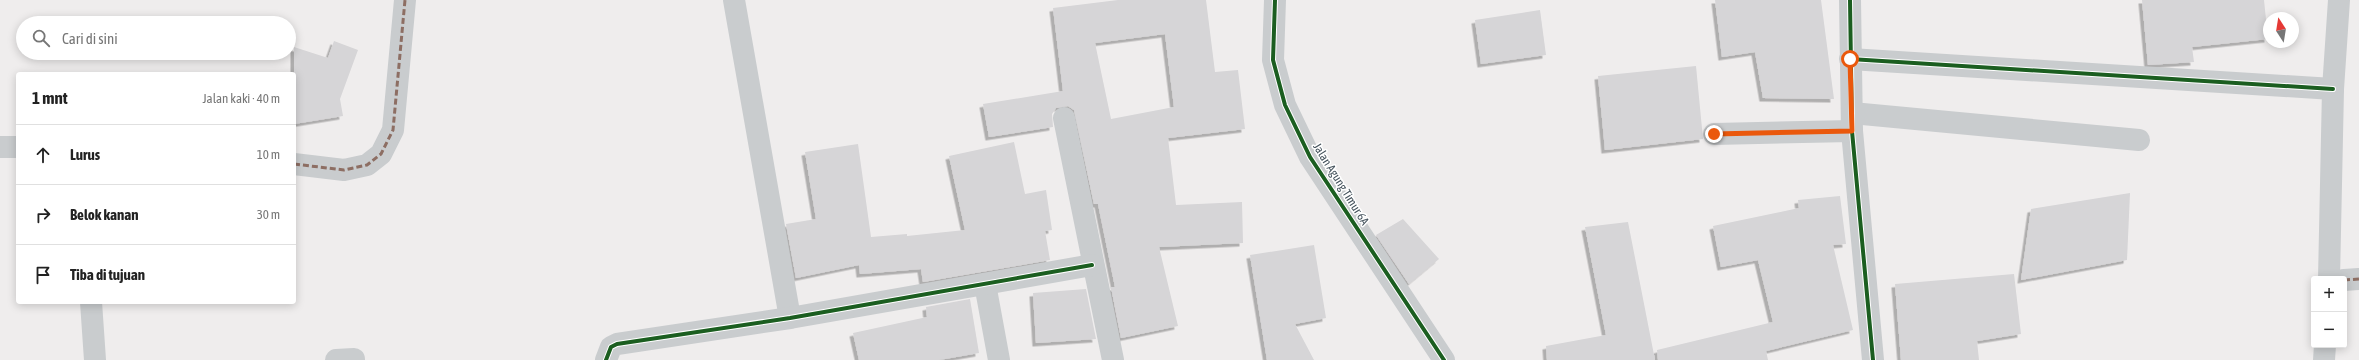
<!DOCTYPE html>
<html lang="id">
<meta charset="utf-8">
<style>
body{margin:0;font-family:"Asap Condensed",sans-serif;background:#f2f2f2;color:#222}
.controls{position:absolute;right:12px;bottom:12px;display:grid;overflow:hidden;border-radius:4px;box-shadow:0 2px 10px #0003}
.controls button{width:36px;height:36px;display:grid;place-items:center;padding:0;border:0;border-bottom:1px solid #e0e0e0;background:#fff;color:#222;font:20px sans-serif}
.compass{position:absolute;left:2263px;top:12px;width:36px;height:36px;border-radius:50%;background:#fff;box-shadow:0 2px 10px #0003;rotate:348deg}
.stop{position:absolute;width:12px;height:12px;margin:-9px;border:3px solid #ea580c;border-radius:50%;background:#fff}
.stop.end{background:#ea580c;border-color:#fff;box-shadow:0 1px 4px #0008}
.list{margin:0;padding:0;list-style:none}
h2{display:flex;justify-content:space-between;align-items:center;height:52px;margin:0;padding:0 16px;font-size:17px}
h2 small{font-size:13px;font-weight:400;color:#767676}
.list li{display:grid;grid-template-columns:26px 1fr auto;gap:12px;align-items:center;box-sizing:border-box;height:60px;padding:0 16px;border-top:1px solid #e0e0e0}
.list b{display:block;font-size:15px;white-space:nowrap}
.list em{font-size:13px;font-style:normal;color:#767676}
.icon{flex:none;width:22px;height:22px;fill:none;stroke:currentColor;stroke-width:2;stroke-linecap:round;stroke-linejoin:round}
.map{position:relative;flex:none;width:2359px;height:360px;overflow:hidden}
.search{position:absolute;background:#fff;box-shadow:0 2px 10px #0003;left:16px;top:16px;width:280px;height:44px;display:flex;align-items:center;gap:10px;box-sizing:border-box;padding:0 14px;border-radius:22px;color:#767676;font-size:15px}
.panel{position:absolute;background:#fff;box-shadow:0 2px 10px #0003;left:16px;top:72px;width:280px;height:232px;border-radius:4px}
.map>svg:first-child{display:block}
.building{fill:#d6d5d7;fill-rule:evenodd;filter:url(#shadow)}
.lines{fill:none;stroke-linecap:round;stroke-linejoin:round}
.minor{stroke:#c9ccce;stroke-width:22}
.quiet{stroke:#8d6e63;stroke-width:3;stroke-dasharray:6 3;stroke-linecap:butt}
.cycleway-casing{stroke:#fff;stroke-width:6}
.cycleway{stroke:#1b5e20;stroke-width:4}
.route{stroke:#ea580c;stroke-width:5}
.labels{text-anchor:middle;stroke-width:3;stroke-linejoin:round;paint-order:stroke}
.street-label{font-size:12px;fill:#43515b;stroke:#fff}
</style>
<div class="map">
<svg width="2359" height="360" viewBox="0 0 2359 360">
<defs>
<filter id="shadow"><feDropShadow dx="-3.5" dy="3.5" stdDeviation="0" flood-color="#0004"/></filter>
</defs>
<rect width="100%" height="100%" fill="#efeded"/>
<!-- building -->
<g class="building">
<path d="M1118 0H1206L1215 72 1238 70 1245 129 1168 138 1176 205 1242 202 1243 243 1159 247 1178 326 1121 338 1111 287H1115L1098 204H1094L1074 110 1068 106 1056 108 1052 114 1053 127 989 137 983 104 1063 91 1053 8ZM1165 34 1174 107 1111 119 1095 43Z"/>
<path d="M1715 0H1821L1834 99 1763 98 1755 52 1722 57Z"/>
<path d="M2142 0H2264L2268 39 2192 47 2194 62 2148 65Z"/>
<path d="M1540 10 1546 55 1481 64 1475 20Z"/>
<path d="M334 41 358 50 340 99 343 116 294 124V47L328 58Z"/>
<path d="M1696 66 1703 139 1605 150 1598 76Z"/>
<path d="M1014 142 1025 194 1046 190 1052 230 1045 231 1050 260 923 282 921 269 860 274 859 265 796 278 786 224 816 219 805 152 858 144 871 237 907 234V236L965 230 949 156Z"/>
<path d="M2130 193 2127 260 2021 280 2031 209Z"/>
<path d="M1840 196 1846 244 1833 245 1853 330 1766 351 1768 360H1658L1657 350 1773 322 1758 260 1721 267 1713 226 1799 208 1798 200Z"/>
<path d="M1403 219 1439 259 1409 284 1376 235Z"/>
<path d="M1628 222 1655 360H1547L1546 346 1606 335 1585 227Z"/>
<path d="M1314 245 1326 318 1295 324 1314 360H1267L1250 255Z"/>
<path d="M2014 274 2021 334 1977 341 1979 360H1901L1895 284Z"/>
<path d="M1086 289 1096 339 1036 343 1033 293Z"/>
<path d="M970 299 979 353 939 360H859L853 333 927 317 926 307Z"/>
</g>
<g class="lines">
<!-- minor -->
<g class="minor">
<path d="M734 0 790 318"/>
<path d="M1275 0 1273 60 1285 105 1310 157 1444 360"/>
<path d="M1850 0 1852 131 1873 360"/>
<path d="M1850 59 2333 89"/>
<path d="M1852 113 2139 140"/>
<path d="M1064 118 1113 360"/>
<path d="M1714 134 1852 131"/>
<path d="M0 147H18"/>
<path d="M294 164 344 170 367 165 381 154 393 130 405 0"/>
<path d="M2329 279 2333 89 2339 0"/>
<path d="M2344 280 2359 279"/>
<path d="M985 284 999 360"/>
<path d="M91 302 95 360"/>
<path d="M336 360 354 359"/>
<path d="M606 360 611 347 617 344 790 318 1092 265"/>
<path d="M2324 360 2325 345"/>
</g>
<!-- quiet -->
<g class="quiet">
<path d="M294 164 344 170 367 165 381 154 393 130 405 0"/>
<path d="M2344 280 2359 279"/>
</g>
<!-- cycleway casing -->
<g class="cycleway-casing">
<g id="cycleway">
<path d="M1275 0 1273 60 1285 105 1310 157 1444 360"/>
<path d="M1850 0 1852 131 1873 360"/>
<path d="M1850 59 2333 89"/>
<path d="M606 360 611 347 617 344 790 318 1092 265"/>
</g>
</g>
<!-- cycleway -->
<use href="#cycleway" class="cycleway"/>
</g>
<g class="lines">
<!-- route -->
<path class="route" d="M1714 134 1852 131 1850 59"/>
</g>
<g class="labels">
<!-- street labels -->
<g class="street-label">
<text transform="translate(1341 184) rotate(58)" y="4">Jalan Agung Timur 6A</text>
</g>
</g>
</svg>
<div class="controls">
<button>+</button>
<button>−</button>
</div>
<svg class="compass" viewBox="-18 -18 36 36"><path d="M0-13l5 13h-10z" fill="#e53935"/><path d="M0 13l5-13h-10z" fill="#767676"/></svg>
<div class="stop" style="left:1850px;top:59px"></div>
<div class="stop end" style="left:1714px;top:134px"></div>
<div class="search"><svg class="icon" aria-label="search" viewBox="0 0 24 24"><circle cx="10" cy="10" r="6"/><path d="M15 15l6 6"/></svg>Cari di sini</div>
<section class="panel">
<h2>1 mnt<small>Jalan kaki · 40 m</small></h2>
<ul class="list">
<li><svg class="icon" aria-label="ahead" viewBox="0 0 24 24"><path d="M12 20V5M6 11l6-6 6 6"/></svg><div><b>Lurus</b></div><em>10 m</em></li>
<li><svg class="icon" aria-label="right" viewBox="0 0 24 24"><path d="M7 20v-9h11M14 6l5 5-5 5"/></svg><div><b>Belok kanan</b></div><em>30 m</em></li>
<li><svg class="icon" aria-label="arrive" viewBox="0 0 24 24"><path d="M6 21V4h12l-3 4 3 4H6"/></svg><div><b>Tiba di tujuan</b></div></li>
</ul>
</section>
</div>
